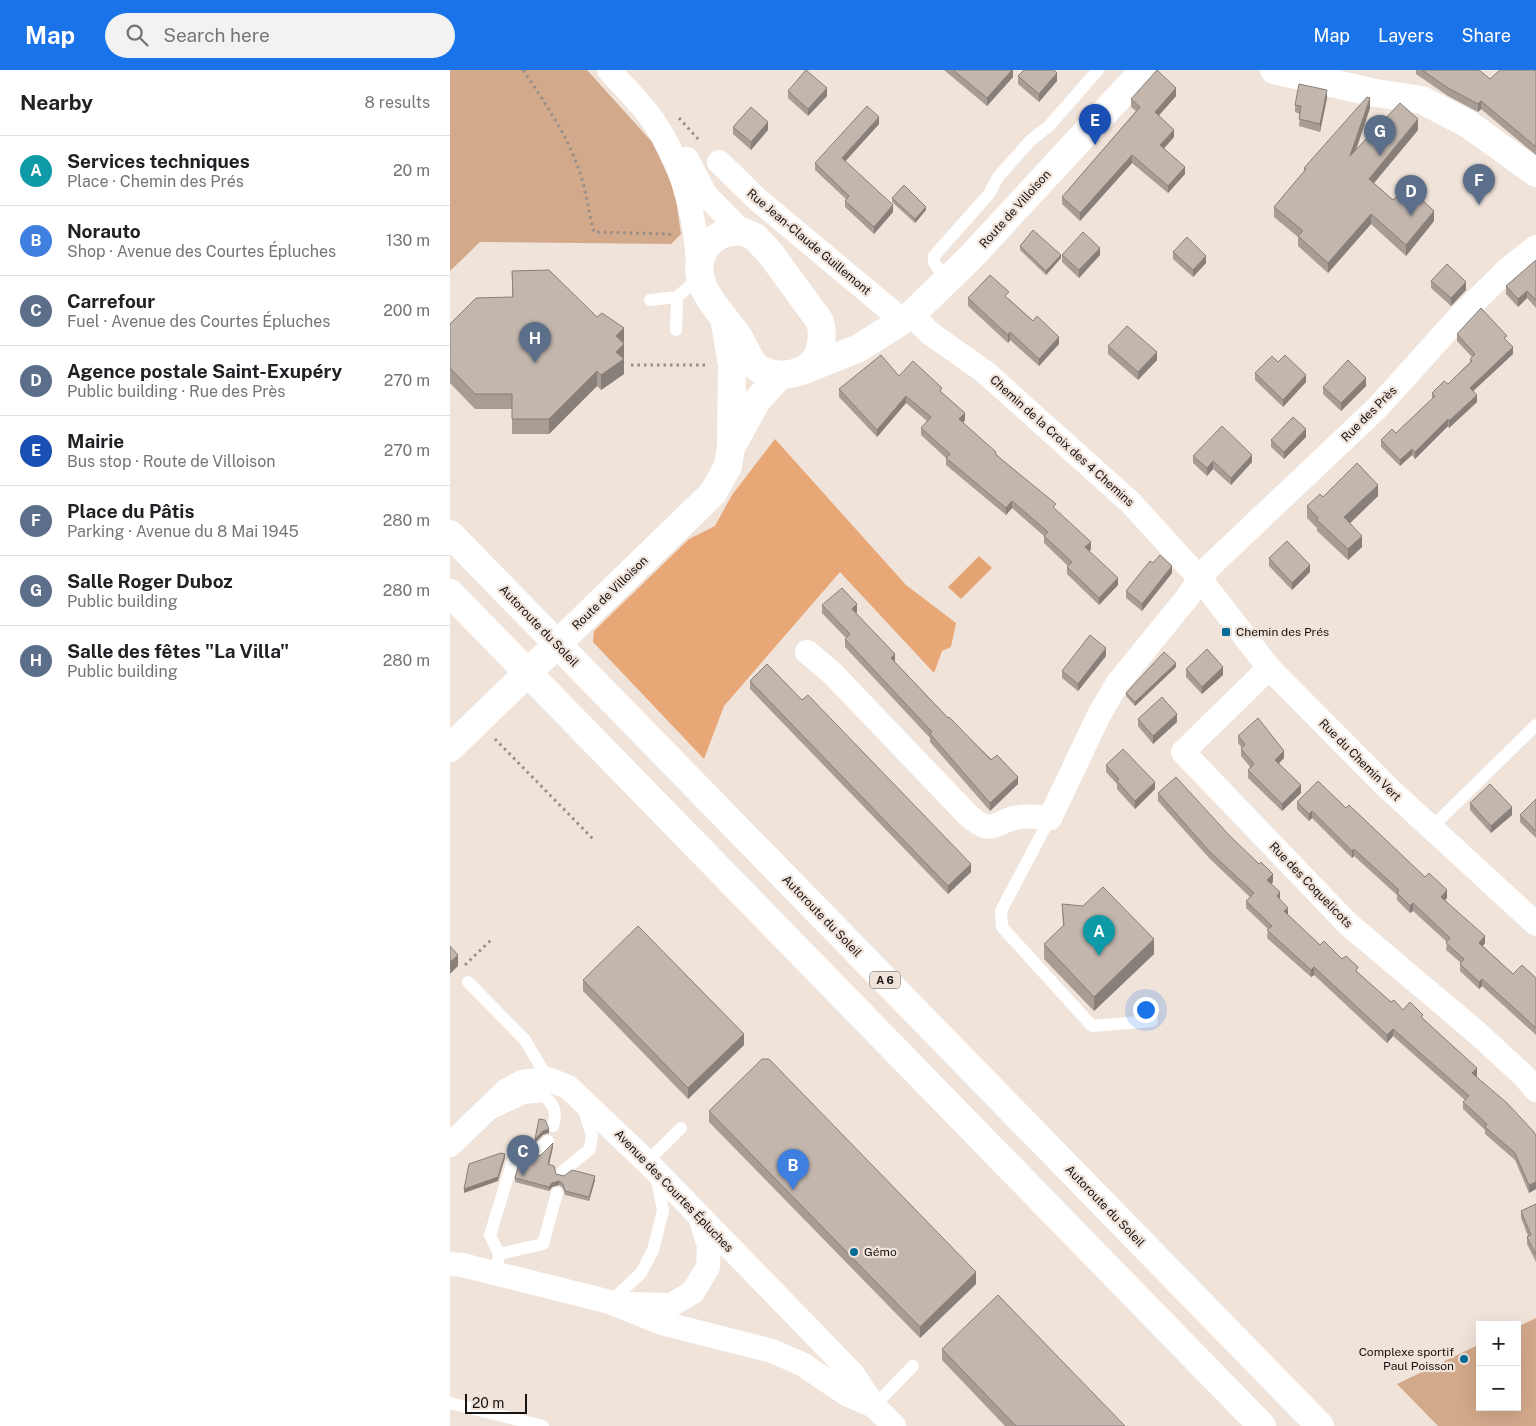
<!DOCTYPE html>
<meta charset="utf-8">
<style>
body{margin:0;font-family:"Public Sans",sans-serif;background:#f2f2f2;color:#202124}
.controls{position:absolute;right:15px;bottom:15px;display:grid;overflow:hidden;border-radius:0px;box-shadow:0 5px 20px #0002}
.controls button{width:45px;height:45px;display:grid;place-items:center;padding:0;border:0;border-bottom:1px solid #e0e0e0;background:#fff;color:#202124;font:25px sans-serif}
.scale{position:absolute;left:15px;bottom:12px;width:62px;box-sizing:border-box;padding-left:5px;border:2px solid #171310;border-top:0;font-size:14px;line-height:18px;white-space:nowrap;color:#171310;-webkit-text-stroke:4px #f0e3da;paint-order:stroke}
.you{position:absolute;left:695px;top:939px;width:18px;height:18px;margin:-12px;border:4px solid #fff;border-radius:50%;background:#1a73e8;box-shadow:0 0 0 8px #1a73e833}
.badge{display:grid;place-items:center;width:32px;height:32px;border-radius:50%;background:#1a73e8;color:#fff;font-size:16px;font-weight:700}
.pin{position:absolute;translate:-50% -41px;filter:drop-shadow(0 1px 2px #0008)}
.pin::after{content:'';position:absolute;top:26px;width:18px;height:15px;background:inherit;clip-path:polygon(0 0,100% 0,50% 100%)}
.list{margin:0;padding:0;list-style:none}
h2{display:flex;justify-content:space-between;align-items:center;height:65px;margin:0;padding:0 20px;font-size:21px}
h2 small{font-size:16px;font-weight:400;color:#757577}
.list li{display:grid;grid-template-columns:32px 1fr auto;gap:15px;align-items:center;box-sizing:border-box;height:70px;padding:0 20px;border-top:1px solid #e0e0e0}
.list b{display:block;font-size:19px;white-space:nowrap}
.list p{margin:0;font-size:16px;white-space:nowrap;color:#757577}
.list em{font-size:16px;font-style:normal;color:#757577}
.icon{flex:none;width:28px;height:28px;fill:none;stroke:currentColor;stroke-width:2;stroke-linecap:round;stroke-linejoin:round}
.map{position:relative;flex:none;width:1086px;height:1356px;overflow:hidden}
header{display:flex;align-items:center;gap:30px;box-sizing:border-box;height:70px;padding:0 25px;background:#1a73e8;color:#fff}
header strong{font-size:24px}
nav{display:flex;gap:28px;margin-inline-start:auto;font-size:18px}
.search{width:350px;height:45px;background:#f2f2f2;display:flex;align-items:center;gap:12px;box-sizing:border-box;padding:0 18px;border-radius:28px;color:#757577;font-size:19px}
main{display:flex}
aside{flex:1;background:#fff}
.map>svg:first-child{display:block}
.green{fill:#d3a98b}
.forest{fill:#e8a777}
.water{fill:#e4a373}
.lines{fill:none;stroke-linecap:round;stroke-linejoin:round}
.path{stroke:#978e87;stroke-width:3;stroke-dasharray:2.5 4;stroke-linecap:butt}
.service{stroke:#fff;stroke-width:12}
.minor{stroke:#fff;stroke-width:24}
.tertiary{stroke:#fff;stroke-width:28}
.motorway{stroke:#fff;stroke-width:28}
.wall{fill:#a79d95}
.shaded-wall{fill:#887f79}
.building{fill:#c2b6ad;stroke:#887f79}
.poi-dot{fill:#046b98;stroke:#f0e3da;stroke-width:2}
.labels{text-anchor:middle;stroke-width:4.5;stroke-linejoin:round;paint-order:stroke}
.shield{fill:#f0e3da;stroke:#58514d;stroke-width:1}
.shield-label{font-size:11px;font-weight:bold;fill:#171310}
.street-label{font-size:12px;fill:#171310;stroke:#f0e3da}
.poi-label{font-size:12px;fill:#171310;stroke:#f0e3da;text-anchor:start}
</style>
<header>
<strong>Map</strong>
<div class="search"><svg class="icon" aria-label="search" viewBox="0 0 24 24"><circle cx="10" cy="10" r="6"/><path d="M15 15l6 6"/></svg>Search here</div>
<nav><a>Map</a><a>Layers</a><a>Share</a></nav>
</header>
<main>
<aside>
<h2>Nearby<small>8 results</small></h2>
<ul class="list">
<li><span class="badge" style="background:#0f9aa8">A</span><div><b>Services techniques</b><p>Place · Chemin des Prés</p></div><em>20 m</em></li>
<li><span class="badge" style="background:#3f7fe0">B</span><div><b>Norauto</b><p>Shop · Avenue des Courtes Épluches</p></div><em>130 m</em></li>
<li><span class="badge" style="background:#5c6f8a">C</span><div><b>Carrefour</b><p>Fuel · Avenue des Courtes Épluches</p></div><em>200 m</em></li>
<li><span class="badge" style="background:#5c6f8a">D</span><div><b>Agence postale Saint-Exupéry</b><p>Public building · Rue des Près</p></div><em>270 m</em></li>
<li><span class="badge" style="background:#1a4fb4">E</span><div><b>Mairie</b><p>Bus stop · Route de Villoison</p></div><em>270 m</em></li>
<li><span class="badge" style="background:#5c6f8a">F</span><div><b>Place du Pâtis</b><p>Parking · Avenue du 8 Mai 1945</p></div><em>280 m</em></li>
<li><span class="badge" style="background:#5c6f8a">G</span><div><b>Salle Roger Duboz</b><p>Public building</p></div><em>280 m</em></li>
<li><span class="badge" style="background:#5c6f8a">H</span><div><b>Salle des fêtes &quot;La Villa&quot;</b><p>Public building</p></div><em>280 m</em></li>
</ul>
</aside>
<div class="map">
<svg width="1086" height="1356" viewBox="0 0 1086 1356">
<rect width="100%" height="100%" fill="#f0e3da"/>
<!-- green -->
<g class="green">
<path d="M0 0H137L202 72 221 112 226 130 231 164 221 174 30 172 0 201Z"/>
<path d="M1086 1248V1356H988L947 1314 1030 1274V1337H1067V1257Z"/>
</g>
<!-- forest -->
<path class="forest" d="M325 369 456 515 506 553 501 577 492 581 484 603 390 502 274 636 254 689 143 572 144 561 239 469 265 456 282 425Z"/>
<!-- water -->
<path class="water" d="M529 486 542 498 511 529 498 517Z"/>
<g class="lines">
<!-- path -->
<g class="path">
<path d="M73 0C96 34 120 69 132 109 137 127 139 145 144 162L219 164 223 167"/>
<path d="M229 48 248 69"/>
<path d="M181 295H258"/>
<path d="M45 669 145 771"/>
<path d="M15 895 42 869"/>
</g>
<!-- service -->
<g class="service">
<path d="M496 211 484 192V186L539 124 548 107 581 70 599 56 648 0"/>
<path d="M200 230 227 227 249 208"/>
<path d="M226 260 227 227"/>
<path d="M600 748 551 841 552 857 642 956 702 951"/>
<path d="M981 758 1086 655"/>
<path d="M18 912 75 970 98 1009"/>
<path d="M42 1043 74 1028 94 1026C105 1035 107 1043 103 1056"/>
<path d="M197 1092 231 1058"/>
<path d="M112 1102 140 1079 142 1065 133 1037"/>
<path d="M49 1184 40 1165 63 1090 88 1081 98 1071"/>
<path d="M48 1191 49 1184 93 1174 107 1123"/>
<path d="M160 1232 191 1203 203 1180 213 1141 206 1105"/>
<path d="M0 1333 93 1356"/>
<path d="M424 1336 463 1296"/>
</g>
<!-- minor -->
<g class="minor">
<path d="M159 0C174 17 192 34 204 52 232 93 245 144 248 193"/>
<path d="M237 89 255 124 291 161"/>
<path d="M269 92 308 130 452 250"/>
<path d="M461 245 481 264 535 302 681 433 751 510 819 598 938 718 1086 854"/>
<path d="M357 582 382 603 518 745C541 765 540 755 564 748 576 745 589 747 600 748L649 645 667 614 736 529 759 497 928 337 1010 246 1058 199 1086 177"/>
<path d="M819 598 733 682 898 854 1025 961 1074 1006 1086 1020"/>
<path d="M0 1075 57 1020 72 1012 98 1009 118 1017 197 1092 402 1303 424 1336 444 1356"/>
<path d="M0 1194 12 1195 160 1232 212 1253 322 1281 352 1294 398 1325 424 1336"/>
<path d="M180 1234 221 1235 243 1222 258 1197 259 1176 251 1150"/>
</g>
<!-- tertiary -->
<g class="tertiary">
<path d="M824 0 926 23 972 30 1018 54 1086 103"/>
<path d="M291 161 305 167 320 183 369 250C374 261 372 281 364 291 351 306 329 308 311 300 299 294 295 276 288 266 271 241 238 214 253 182 261 167 274 162 291 161Z"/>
<path d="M352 301 409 278 461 245 519 189 694 0"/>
<path d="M283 374 306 332 329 306"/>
<path d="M0 678 263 423 278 396 281 377 282 295 274 248"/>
</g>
<!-- motorway -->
<g class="motorway">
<path d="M0 464 870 1356"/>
<path d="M0 523 812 1356"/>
</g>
</g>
<!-- wall -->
<g class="wall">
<path d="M494 0H563V7L537 36Z"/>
<path d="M966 0H1029L1040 9 1086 0V85L1031 39 1028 42 998 26 966 4Z"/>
<path d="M568 6 607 11 589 32 568 14Z"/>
<path d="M338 21 377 26 358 46 338 28Z"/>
<path d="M726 26 708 46 724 67 714 78 735 104 718 123 682 93 630 151 612 134V127L686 41 681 37V29Z"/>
<path d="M877 28 870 62 849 56 850 44 845 42V35Z"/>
<path d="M920 38 906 81 968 60 924 113 943 130 984 151 956 186 921 154 878 203 848 176V167L824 147V137L854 102V98Z"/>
<path d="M429 54 395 91 443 142 424 164 395 137V131L396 129 365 100V93Z"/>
<path d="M283 57 318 60 301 80 283 64Z"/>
<path d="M442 128 476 140 465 153 442 132Z"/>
<path d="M570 176 611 188 596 205 570 180Z"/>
<path d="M723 182 756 193 743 207 723 189Z"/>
<path d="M612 185H650L629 208 612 192Z"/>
<path d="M1086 190V238L1077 228 1068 237 1056 224V216Z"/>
<path d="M62 201 174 273V304L151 320 147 316 99 364H62V339H25L0 313V254L62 227Z"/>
<path d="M981 211 1016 220 1001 236 981 218Z"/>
<path d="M518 228 559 229 609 274 589 296 560 270 558 273 518 236Z"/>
<path d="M1007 264 1057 271 1063 284 1023 321 1027 332 999 358 998 356 965 389 962 385 950 396 931 377V370L946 363 982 329V323L998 314 1020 292V289L1022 287 1007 271Z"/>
<path d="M658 276 707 290 688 310 658 284Z"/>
<path d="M828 292 856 312 833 337 805 310V303Z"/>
<path d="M449 306 492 323 515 350 513 353 606 440 641 479 639 481 668 515 649 535 617 504V497L618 496 594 473V466L562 438 556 445 496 395V388L471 365V358L477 351 456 333 427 367 389 327V319Z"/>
<path d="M916 316 891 341 873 324V317Z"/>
<path d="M856 367 834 389 821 377V370Z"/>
<path d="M743 386 802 392 781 415 763 399 757 406 743 393Z"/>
<path d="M928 426 900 453 912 477 898 490 867 461V458L857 448V436L873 427Z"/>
<path d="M819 488 860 502 842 520 819 496Z"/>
<path d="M722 503 692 541 676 528V521Z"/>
<path d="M372 535 407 542 406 543 445 592 498 648 568 714 540 741 480 672V668L395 577V569L396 568 372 543Z"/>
<path d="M656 586 628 621 612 608V601Z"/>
<path d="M726 597 685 636 676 626V623Z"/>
<path d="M736 599 773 605 752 624 736 607Z"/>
<path d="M300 611 521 802 498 824 300 619Z"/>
<path d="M688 649 727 652 703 674 688 656Z"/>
<path d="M788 666 834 688 829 693 851 723 832 741 798 708V700L800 697 791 686V679L792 678 788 673Z"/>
<path d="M656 695 705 719 685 739 667 719V714L656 702Z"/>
<path d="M708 723 779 765 823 812 821 814 838 845 870 875 908 903 941 932 953 940 973 948 1027 1006 1026 1007 1086 1066V1119L1079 1123 1065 1090 1035 1064V1060L1013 1039V1032L1015 1030 943 966 937 973 864 905 861 907 817 868 818 859 796 838V831L800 827 760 789 708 731Z"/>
<path d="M1086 729V768L1070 752V745Z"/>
<path d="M847 732 896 738 997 828 995 830 1035 873 1033 876 1063 904 1086 908V965L1032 916 1029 919 1010 901V894L1011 893 996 880 997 872 963 841 960 843 947 830V825L904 786 902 788 862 748 859 751 847 739Z"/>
<path d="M1020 733 1062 745 1041 763 1020 740Z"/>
<path d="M612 834 704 884 644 941 594 889V874L613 856Z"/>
<path d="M133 910 294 975 238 1029 133 921Z"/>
<path d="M259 1041 526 1214 470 1268 259 1052Z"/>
<path d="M103 1077 99 1095 106 1104 114 1106 145 1110 139 1131 115 1125 113 1118 109 1115 102 1117 99 1121 65 1112V1108L91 1085Z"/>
<path d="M1086 1134V1192L1077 1174V1167L1078 1166 1071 1148V1141Z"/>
<path d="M492 1279 675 1356H555L492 1290Z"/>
</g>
<!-- shaded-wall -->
<g class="shaded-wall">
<path d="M562 0H563V7L537 36V28Z"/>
<path d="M607 3V11L589 32V24Z"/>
<path d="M377 18V26L358 46V39Z"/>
<path d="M726 18V26L705 50V42Z"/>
<path d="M877 20V28L870 62V54Z"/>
<path d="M920 28V38L900 96V86Z"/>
<path d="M1031 31V39L1028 42V34Z"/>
<path d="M429 47V54L392 95V88Z"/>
<path d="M968 49V60L919 119V109Z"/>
<path d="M318 52V60L301 80V72Z"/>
<path d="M724 60V67L710 83V75Z"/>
<path d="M682 85V93L630 151V143Z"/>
<path d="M735 97V104L718 123V116Z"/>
<path d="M443 135V142L424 164V157Z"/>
<path d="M476 137V140L465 153V149Z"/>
<path d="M984 141V151L956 186V175Z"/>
<path d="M921 144V154L878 203V193Z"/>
<path d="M650 178V185L629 208V200Z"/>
<path d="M611 185V188L596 205V201Z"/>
<path d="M756 186V193L743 207V200Z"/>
<path d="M1016 212V220L1001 236V228Z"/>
<path d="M1077 221V228L1068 237V229Z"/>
<path d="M174 258V273L166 266Z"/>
<path d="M560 262V270L558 273V265Z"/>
<path d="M609 267V274L589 296V289Z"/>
<path d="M174 274V304L151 320V305L166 282Z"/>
<path d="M1063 277V284L1020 324V318Z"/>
<path d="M707 282V290L688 310V302Z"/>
<path d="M147 301V316L99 364V349Z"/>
<path d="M856 305V312L833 337V330Z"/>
<path d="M916 308V316L891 341V333Z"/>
<path d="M1027 325V332L999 358V351Z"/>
<path d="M456 326V333L427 367V360Z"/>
<path d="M515 343V350L509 357V349Z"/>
<path d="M998 349V356L965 389V382Z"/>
<path d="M856 359V367L834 389V382Z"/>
<path d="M962 379V385L950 396V390Z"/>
<path d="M802 385V392L781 415V408Z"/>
<path d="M763 391V399L757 406V398Z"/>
<path d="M928 415V426L894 459V447Z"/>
<path d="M562 431V438L556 445V438Z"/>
<path d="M912 466V477L898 490V479Z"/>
<path d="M641 472V479L635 485V477Z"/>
<path d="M860 495V502L842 520V513Z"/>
<path d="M722 496V503L692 541V534Z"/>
<path d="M668 508V515L649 535V528Z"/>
<path d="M407 534V542L402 547V539Z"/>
<path d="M656 578V586L628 621V614Z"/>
<path d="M445 584V592L441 588Z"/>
<path d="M726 593V597L685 636V632Z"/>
<path d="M773 597V605L752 624V617Z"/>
<path d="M727 644V652L703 674V666Z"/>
<path d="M834 681V688L825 697V690Z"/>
<path d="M568 707V714L540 741V733Z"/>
<path d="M705 712V719L685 739V731Z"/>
<path d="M851 715V723L832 741V734Z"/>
<path d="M1062 737V745L1041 763V756Z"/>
<path d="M862 741V748L859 751V744Z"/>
<path d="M904 779V786L902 788V781Z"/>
<path d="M521 794V802L498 824V816Z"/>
<path d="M823 804V812L817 818V810Z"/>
<path d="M997 820V828L991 834V827Z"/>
<path d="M830 822V830L827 826Z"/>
<path d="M963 833V841L960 843V836Z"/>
<path d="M838 838V845L834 841Z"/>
<path d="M1035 866V873L1029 880V873Z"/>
<path d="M704 869V884L644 941V927Z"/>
<path d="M8 885V896L0 904V892Z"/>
<path d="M864 897V905L861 907V900Z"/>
<path d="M1032 909V916L1029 919V912Z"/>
<path d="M943 959V966L937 973V965Z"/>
<path d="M294 964V975L238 1029V1018Z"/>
<path d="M1027 998V1006L1022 1011V1003Z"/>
<path d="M99 1059V1063L93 1065 85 1073V1069L93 1061Z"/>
<path d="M103 1073V1077L98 1098V1094Z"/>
<path d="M55 1084V1088L48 1111 14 1123V1119Z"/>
<path d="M145 1106V1110L139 1131V1127Z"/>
<path d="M109 1111V1115L102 1117 99 1121V1117L102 1113Z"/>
<path d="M1086 1112V1119L1079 1123V1115Z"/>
<path d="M526 1202V1214L470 1268V1257Z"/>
</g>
<!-- building -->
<g class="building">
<path d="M356 0 377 18 358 39 338 21Z"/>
<path d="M503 0H562L537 28Z"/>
<path d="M574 0H604L607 3 589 24 568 6Z"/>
<path d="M707 0 726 18 705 42 724 60 710 75 735 97 718 116 682 85 630 143 612 127 690 37 681 29Z"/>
<path d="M972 0H1029L1040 9 1050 0H1086V77L1031 31 1028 34 998 18Z"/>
<path d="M849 14 877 20 870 54 849 49 851 36 845 35Z"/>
<path d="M917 27 920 28 900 86 950 33 968 49 919 109 943 130 957 116 984 141 956 175 921 144 878 193 848 166 853 161 824 137 856 99 854 98Z"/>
<path d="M417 36 429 47 392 88 443 135 424 157 395 131 399 126 365 93Z"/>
<path d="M301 37 318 52 301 72 283 57Z"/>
<path d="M454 115 476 137 465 149 442 128Z"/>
<path d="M583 160 611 185 596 201 570 176Z"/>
<path d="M633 162 650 178 629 200 612 185Z"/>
<path d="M737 167 756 186 743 200 723 182Z"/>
<path d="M1086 190V230L1077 221 1068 229 1056 216Z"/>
<path d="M997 194 1016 212 1001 228 981 211Z"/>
<path d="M99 200 147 247 152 243 174 258 166 266 174 274 166 282 174 289 151 305 147 301 99 349H62V324H25L0 298V254L26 228 63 227 62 201Z"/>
<path d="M540 205 559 222 555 226 583 251 587 246 609 267 589 289 560 262 558 265 518 228Z"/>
<path d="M1031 238 1057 266 1054 268 1063 277 1020 318 1027 325 999 351 998 349 965 382 962 379 950 390 931 370 942 359 946 363 985 326 982 323 994 311 998 314 1022 291 1020 289 1025 284 1007 264Z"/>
<path d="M677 256 707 282 688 302 658 276Z"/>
<path d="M431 285 449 306 463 291 492 318 490 321 515 343 509 349 546 382 545 384 606 434 603 437 641 472 635 477 668 508 649 528 617 497 622 492 594 466 598 462 562 431 556 438 496 388 500 384 471 358 481 347 456 326 427 360 389 319Z"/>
<path d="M835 285 856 305 833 330 805 303 822 286 828 292Z"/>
<path d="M898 290 916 308 891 333 873 317Z"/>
<path d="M843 347 856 359 834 382 821 370Z"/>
<path d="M772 356 802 385 781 408 763 391 757 398 743 386Z"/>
<path d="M907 393 928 415 894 447 912 466 898 479 867 450 868 448 857 436 870 424 873 427Z"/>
<path d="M837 471 860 495 842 513 819 488Z"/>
<path d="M710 485 722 496 692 534 676 521 700 491 703 493Z"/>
<path d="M392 518 407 534 402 539 445 584 441 588 498 648 499 647 541 690 547 685 568 707 540 733 480 664 482 662 395 569 400 564 372 535Z"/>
<path d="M640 565 656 578 628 614 612 601Z"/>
<path d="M757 579 773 597 752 617 736 599Z"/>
<path d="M714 582 726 593 685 632 676 623Z"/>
<path d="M317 594 352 630 358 625 521 794 498 816 300 611Z"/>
<path d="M712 627 727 644 703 666 688 649Z"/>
<path d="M808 648 834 681 825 690 851 715 832 734 798 700 804 694 791 679 795 674 788 666Z"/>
<path d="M673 679 705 712 685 731 667 711 669 709 656 695Z"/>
<path d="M726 707 779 765 809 794 811 792 823 804 817 810 830 822 827 826 838 838 834 841 870 875 874 871 892 889 896 886 908 897 906 901 941 932 944 930 953 940 960 932 973 945 971 947 1027 998 1022 1003 1057 1033 1084 1062 1086 1066V1112L1079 1115 1065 1083 1035 1057 1037 1054 1013 1032 1019 1026 943 959 937 965 864 897 861 900 817 860 822 856 796 831 804 823 760 782 708 723Z"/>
<path d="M868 711 896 738 899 735 975 807 979 803 997 820 991 827 1035 866 1029 873 1063 904 1072 895 1086 908V958L1032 909 1029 912 1010 894 1014 889 996 873 1000 868 963 833 960 836 947 823 949 820 904 779 902 781 862 741 859 744 847 732Z"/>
<path d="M1040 714 1062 737 1041 756 1020 733Z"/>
<path d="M1086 729V761L1070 745Z"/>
<path d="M653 817 704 869 644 927 594 874 614 855 612 834 633 836Z"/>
<path d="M188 856 294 964 238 1018 133 910Z"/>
<path d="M0 876 8 885 0 892Z"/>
<path d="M312 989H319L526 1202 470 1257 259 1041Z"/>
<path d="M89 1049 95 1050 99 1059 93 1061 85 1069Z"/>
<path d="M103 1073 98 1094 104 1096 106 1104 114 1106 122 1100 145 1106 139 1127 115 1121 113 1114 109 1111 102 1113 99 1117 65 1108 70 1092 91 1085Z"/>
<path d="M51 1083 55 1084 48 1107 14 1119 19 1094Z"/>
<path d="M1086 1134V1185L1077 1167 1081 1165 1071 1141Z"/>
<path d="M548 1225 675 1356H566L492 1279Z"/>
</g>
<!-- markers -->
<g class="poi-dot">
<rect x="771" y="557" width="10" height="10" rx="2.5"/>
<circle cx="404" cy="1182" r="5"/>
<circle cx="1014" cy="1289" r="5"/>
</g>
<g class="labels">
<!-- shield labels -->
<rect class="shield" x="420" y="901.5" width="30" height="17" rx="4"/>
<g class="shield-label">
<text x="435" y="914">A 6</text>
</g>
<!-- street labels -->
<g class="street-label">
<text transform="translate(565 139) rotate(-48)" y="4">Route de Villoison</text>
<text transform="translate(359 172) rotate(40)" y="4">Rue Jean-Claude Guillemont</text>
<text transform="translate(919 344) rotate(-45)" y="4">Rue des Près</text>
<text transform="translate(612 371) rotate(42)" y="4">Chemin de la Croix des 4 Chemins</text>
<text transform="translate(160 523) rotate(-44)" y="4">Route de Villoison</text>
<text transform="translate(89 556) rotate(46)" y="4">Autoroute du Soleil</text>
<text transform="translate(910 690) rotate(45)" y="4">Rue du Chemin Vert</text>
<text transform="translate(861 815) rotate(46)" y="4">Rue des Coquelicots</text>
<text transform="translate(372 846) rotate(46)" y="4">Autoroute du Soleil</text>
<text transform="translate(224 1121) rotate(46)" y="4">Avenue des Courtes Épluches</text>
<text transform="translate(655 1136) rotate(46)" y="4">Autoroute du Soleil</text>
</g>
<!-- poi labels -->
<g class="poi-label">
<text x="786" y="566">Chemin des Prés</text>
<text x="414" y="1186">Gémo</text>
<text x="1004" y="1286" text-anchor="end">Complexe sportif<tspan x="1004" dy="14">Paul Poisson</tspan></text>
</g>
</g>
</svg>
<div class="controls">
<button>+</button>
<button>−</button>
</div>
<div class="scale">20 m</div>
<div class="you"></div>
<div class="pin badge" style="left:649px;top:886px;background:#0f9aa8">A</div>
<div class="pin badge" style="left:343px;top:1120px;background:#3f7fe0">B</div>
<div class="pin badge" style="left:73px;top:1106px;background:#5c6f8a">C</div>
<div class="pin badge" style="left:961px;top:146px;background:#5c6f8a">D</div>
<div class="pin badge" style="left:645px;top:75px;background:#1a4fb4">E</div>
<div class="pin badge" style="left:1029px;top:135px;background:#5c6f8a">F</div>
<div class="pin badge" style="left:930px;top:86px;background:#5c6f8a">G</div>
<div class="pin badge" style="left:85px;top:293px;background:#5c6f8a">H</div>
</div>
</main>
